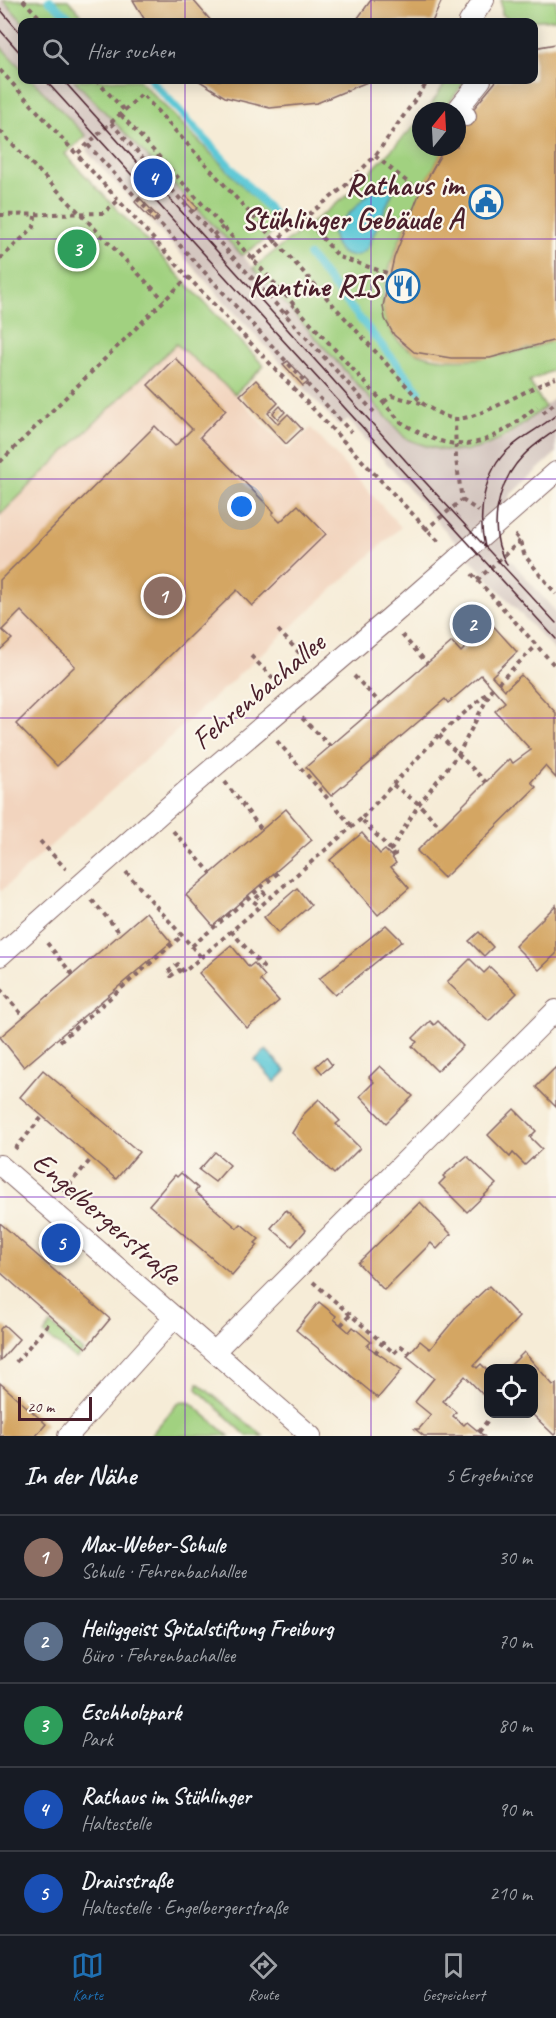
<!DOCTYPE html>
<html lang="de">
<meta charset="utf-8">
<style>
body{margin:0;font-family:Caveat,sans-serif;background:#20242c;color:#f1f3f6}
.controls{position:absolute;right:18px;bottom:18px;display:grid;overflow:hidden;border-radius:12px;box-shadow:0 3px 15px #0003}
.controls button{width:54px;height:54px;display:grid;place-items:center;padding:0;border:0;border-bottom:2px solid #363941;background:#171b24;color:#f1f3f6;font:30px sans-serif}
.compass{position:absolute;left:412px;top:102px;width:54px;height:54px;border-radius:50%;background:#171b24;box-shadow:0 3px 15px #0003;rotate:18deg}
.scale{position:absolute;left:18px;bottom:15px;width:74px;box-sizing:border-box;padding-left:6px;border:3px solid #4a1f2b;border-top:0;font-size:16px;line-height:21px;white-space:nowrap;color:#4a1f2b;-webkit-text-stroke:4px #fbf7ec;paint-order:stroke}
.you{position:absolute;left:242px;top:507px;width:21px;height:21px;margin:-15px;border:4px solid #fff;border-radius:50%;background:#1a73e8;box-shadow:0 0 0 9px #1a73e833}
.badge{display:grid;place-items:center;width:39px;height:39px;border-radius:50%;background:#1f6fb2;color:#fff;font-size:20px;font-weight:700}
.pin{position:absolute;translate:-50% -50%;border:3px solid #fff;box-shadow:0 2px 6px #0006}
.list{margin:0;padding:0;list-style:none}
h2{display:flex;justify-content:space-between;align-items:center;height:78px;margin:0;padding:0 24px;font-size:26px}
h2 small{font-size:20px;font-weight:400;color:#9ea1a6}
.list li{display:grid;grid-template-columns:39px 1fr auto;gap:18px;align-items:center;box-sizing:border-box;height:84px;padding:0 24px;border-top:2px solid #363941}
.list b{display:block;font-size:22px;white-space:nowrap}
.list p{margin:0;font-size:20px;white-space:nowrap;color:#9ea1a6}
.list em{font-size:20px;font-style:normal;color:#9ea1a6}
.icon{flex:none;width:33px;height:33px;fill:none;stroke:currentColor;stroke-width:2;stroke-linecap:round;stroke-linejoin:round}
.map{position:relative;flex:none;width:556px;height:1436px;overflow:hidden}
.search{position:absolute;background:#171b24;box-shadow:0 3px 15px #0003;left:18px;right:18px;top:18px;height:66px;display:flex;align-items:center;gap:15px;box-sizing:border-box;padding:0 21px;border-radius:12px;color:#9ea1a6;font-size:22px}
.sheet{height:498px;background:#171b24}
nav{display:flex;justify-content:space-around;align-items:center;box-sizing:border-box;height:84px;border-top:2px solid #363941;background:#171b24;font-size:16px;color:#9ea1a6}
nav a{display:grid;justify-items:center;gap:3px}
nav .on{color:#1f6fb2}
.map>svg:first-child{display:block}
.built{fill:#f2d4be}
.industrial{fill:#cfc0ba}
.green{fill:#a1d180;stroke:#767856;stroke-width:1.5}
.water{fill:#5dc8d6;stroke:#547480;stroke-width:1.5}
.lines{fill:none;stroke-linecap:round;stroke-linejoin:round}
.stream{stroke:#5dc8d6;stroke-width:8}
.building{fill:#d4a664}
.street-casing{stroke:#866767;stroke-width:22}
.path{stroke:#866767;stroke-width:4;stroke-dasharray:4.5 4.5;stroke-linecap:butt}
.street{stroke:#fff;stroke-width:20}
.tram{stroke:#4a1f2b;stroke-width:1.5}
.grid{fill:none;stroke:#7b2cbf;stroke-width:1.5;stroke-opacity:0.55}
.labels{text-anchor:middle;stroke-width:4.5;stroke-linejoin:round;paint-order:stroke}
.poi-label{font-size:30px;font-weight:bold;fill:#4a1f2b;stroke:#fbf7ec;text-anchor:end}
.street-label{font-size:30px;fill:#4a1f2b;stroke:#fbf7ec}
</style>
<div class="map">
<svg width="556" height="1436" viewBox="0 0 556 1436">
<rect width="100%" height="100%" fill="#fbf7ec"/>
<filter id="ink" filterUnits="userSpaceOnUse"><feTurbulence type="fractalNoise" baseFrequency=".0167" numOctaves="2"/><feDisplacementMap in="SourceGraphic" scale="12" xChannelSelector="R" yChannelSelector="G"/><feConvolveMatrix kernelMatrix="1 2 1 2 8 2 1 2 1" color-interpolation-filters="sRGB"/></filter>
<filter id="wash" filterUnits="userSpaceOnUse"><feTurbulence type="fractalNoise" baseFrequency=".008" numOctaves="4" result="noise"/><feDisplacementMap in="SourceGraphic" scale="24" xChannelSelector="R" yChannelSelector="G"/><feGaussianBlur stdDeviation="1.35" result="paint"/><feColorMatrix in="noise" values="0 0 0 0 0 0 0 0 0 0 0 0 0 0 0 0 0 1.4 0 .05"/><feComposite in="paint" operator="in"/></filter>
<g filter="url(#wash)">
<rect width="100%" height="100%" fill="#f6ecd7"/>
<!-- built -->
<path class="built" d="M176 344 235 394 288 450 311 428 401 527 0 892V515Z"/>
<!-- industrial -->
<g class="industrial">
<path d="M0 0H3L23 22 22 70 0 46Z"/>
<path d="M32 80H74L242 255 388 420 416 443 459 451 485 447 506 438 556 397V453L510 495 500 533 508 557 556 612V652L471 560 348 419 339 426 88 153 86 136Z"/>
</g>
<!-- green -->
<g class="green">
<path d="M3 0H68L88 22H23Z"/>
<path d="M501 0H556V19L512 22 502 14Z"/>
<path d="M0 46 22 69V80H32L86 136 65 154 264 366 235 394 176 344 0 515Z"/>
<path d="M74 80H139L281 225 266 239 242 255Z"/>
<path d="M447 80H466L443 111H427Z"/>
<path d="M421 119V147H445C426 180 376 276 384 313 398 384 510 357 556 340V369L529 381 545 407C496 446 468 466 405 438L253 268 350 193Z"/>
<path d="M51 1324 83 1351 76 1359 44 1334Z"/>
<path d="M198 1383 263 1436H247L197 1389Z"/>
<path d="M184 1401 191 1403 229 1436H150L179 1402Z"/>
</g>
<!-- water -->
<g class="water">
<path d="M384 178H394V189L367 249C350 266 331 250 333 230Z"/>
<path d="M266 1050 286 1071 275 1082 255 1060Z"/>
</g>
<g class="lines">
<!-- stream -->
<g class="stream">
<path d="M49 0 75 22"/>
<path d="M151 80 280 221"/>
<path d="M309 256 419 391"/>
</g>
</g>
<g id="blocks">
<!-- building -->
<g class="building">
<path d="M133 0H193L212 22H146Z"/>
<path d="M371 0H442L432 22H355Z"/>
<path d="M556 44V340L490 358H451L414 352 394 335 385 319 383 306 394 258 420 192 445 147H457V129L497 80H534V48Z"/>
<path d="M198 80H372L317 103 270 108 225 97Z"/>
<path d="M186 196 198 208 194 211 183 199Z"/>
<path d="M139 197 159 218 154 222 135 202Z"/>
<path d="M175 358 226 410 200 437 274 512 272 514 280 522 298 505 326 534 252 606 237 590 57 766 16 724 75 666 21 611 2 630 12 639 0 650V580L155 426 175 446 192 429 148 385Z"/>
<path d="M288 361 308 382 303 386 283 364Z"/>
<path d="M256 380 278 403 268 413 278 424 288 414 302 429 286 444 240 395Z"/>
<path d="M280 406 285 412 278 419 273 413Z"/>
<path d="M478 609 517 652 492 676 505 690 521 675 556 713V778L545 766 531 782 536 787 444 878 417 851 509 759 513 763 531 750 495 711 505 702 481 675 448 703 445 699 331 796 306 767 452 642 461 652 466 647 453 633Z"/>
<path d="M286 809 312 840 213 926 186 895Z"/>
<path d="M362 833 380 854 385 850 391 856 396 863 391 867 409 888 378 915 330 860Z"/>
<path d="M297 888 311 905 278 933 264 917Z"/>
<path d="M556 905V954L539 970 515 946Z"/>
<path d="M146 912 171 942 24 1067 0 1037Z"/>
<path d="M386 925 402 941 335 995 319 979Z"/>
<path d="M479 932 493 947 484 956 469 941Z"/>
<path d="M231 945 249 967 254 963 259 969 265 976 260 980 279 1001 247 1028 199 973Z"/>
<path d="M470 959 484 973 490 967 517 993 489 1021 447 982Z"/>
<path d="M430 1021 434 1025 438 1021 463 1046 437 1071 412 1046 417 1042 413 1038Z"/>
<path d="M326 1057 332 1065 322 1073 316 1066Z"/>
<path d="M380 1066 413 1096 386 1123 360 1096 374 1082 369 1077Z"/>
<path d="M556 1067V1107L536 1087Z"/>
<path d="M43 1070 139 1152 116 1179 20 1097Z"/>
<path d="M319 1099 340 1121 336 1124 360 1148 334 1174 292 1133 303 1115Z"/>
<path d="M514 1109 536 1131 530 1137 542 1149 525 1165 513 1153 510 1157 488 1135Z"/>
<path d="M215 1152 230 1165 215 1182 199 1170Z"/>
<path d="M467 1156 496 1184 467 1212 439 1184 445 1178 443 1176Z"/>
<path d="M181 1173 198 1188 195 1192 237 1228 241 1224 259 1239 255 1243 258 1245 232 1275 149 1205 175 1175 177 1177Z"/>
<path d="M420 1202 451 1234 437 1249 431 1243 384 1290 358 1263Z"/>
<path d="M286 1210 306 1230 292 1246 271 1228Z"/>
<path d="M0 1223 110 1319 86 1348 0 1272Z"/>
<path d="M489 1286 519 1317 474 1365 477 1368 481 1364 488 1371V1400L465 1376 443 1401 456 1412 453 1416 464 1425 467 1422 484 1436H424L415 1429H419L431 1415 415 1402 434 1378 407 1356 420 1341 430 1349 459 1314Z"/>
<path d="M319 1302 336 1316 334 1319 349 1332 353 1327 371 1342 367 1346 402 1370 378 1398 296 1330Z"/>
<path d="M4 1325 19 1339 0 1361V1329Z"/>
<path d="M524 1352 553 1385 556 1384V1433L554 1435 532 1414 534 1368H508Z"/>
<path d="M0 1383 46 1424 36 1436H0Z"/>
</g>
</g>
</g>
<g filter="url(#ink)">
<use href="#blocks" fill-opacity="0" stroke="#866767" stroke-width="1.5"/>
<g class="lines">
<!-- street casing -->
<g class="street-casing">
<g id="street">
<path d="M469 22 484 0"/>
<path d="M466 116 457 110 481 80"/>
<path d="M0 956 187 790 388 619 556 472"/>
<path d="M0 1165 311 1436"/>
<path d="M215 1351 556 1010"/>
<path d="M68 1436 175 1317"/>
</g>
</g>
<!-- path -->
<g class="path">
<path d="M23 0 44 22"/>
<path d="M0 70 188 277 441 544"/>
<path d="M96 80 125 111"/>
<path d="M121 115 401 422C458 459 488 447 537 406"/>
<path d="M111 123 374 412"/>
<path d="M0 131 164 300"/>
<path d="M88 145 351 432"/>
<path d="M78 153 142 94 422 403C431 409 445 418 456 419 480 419 530 387 556 378"/>
<path d="M375 156 420 192"/>
<path d="M0 215 103 213 119 200"/>
<path d="M304 217 339 257 390 274"/>
<path d="M213 235 223 227"/>
<path d="M0 259 34 227 35 216"/>
<path d="M252 259 344 187 375 156 429 80"/>
<path d="M285 313 294 305"/>
<path d="M384 402 392 396 421 403"/>
<path d="M543 413 556 402"/>
<path d="M0 462 188 277"/>
<path d="M462 500 479 511"/>
<path d="M425 530 462 500 456 459 455 419"/>
<path d="M515 535 520 541 525 556 556 594"/>
<path d="M472 574 556 667"/>
<path d="M477 580 520 541"/>
<path d="M278 630 306 660"/>
<path d="M402 635 427 663"/>
<path d="M251 656 280 685"/>
<path d="M354 676 380 703"/>
<path d="M498 683 536 646"/>
<path d="M302 718 330 746"/>
<path d="M439 735 486 782"/>
<path d="M277 741 352 826"/>
<path d="M225 782 262 830"/>
<path d="M393 785 419 804 440 827"/>
<path d="M173 831 211 873"/>
<path d="M40 841 66 869"/>
<path d="M391 850 361 819 439 735 493 688"/>
<path d="M391 856 395 854 391 850 419 804 459 753 491 691"/>
<path d="M126 872 201 957"/>
<path d="M92 900 121 934"/>
<path d="M257 904 253 901 263 892 268 897"/>
<path d="M231 931 263 967 259 969"/>
<path d="M47 943 73 975"/>
<path d="M192 946 279 872 278 870"/>
<path d="M181 972 179 970 171 976 168 972 178 964 184 972 361 819"/>
<path d="M0 989 24 1017"/>
<path d="M60 1041 183 935"/>
<path d="M15 1149 43 1116"/>
<path d="M63 1192 92 1158"/>
<path d="M313 1282 394 1353 401 1346 410 1353"/>
<path d="M341 1325 350 1315"/>
<path d="M375 1353 382 1343"/>
<path d="M16 1362 49 1323"/>
<path d="M479 1432 488 1420"/>
</g>
<!-- street -->
<use href="#street" class="street"/>
<!-- tram -->
<g class="tram">
<path d="M0 9 22 35"/>
<path d="M0 30 22 55"/>
<path d="M45 80 556 639"/>
<path d="M63 80 414 470 556 623"/>
<path d="M485 547C477 515 483 471 510 448 524 435 542 427 556 415"/>
<path d="M507 565C487 531 496 484 523 456 532 446 545 438 556 430"/>
</g>
</g>
</g>
<!-- grid -->
<path class="grid" d="M185 0V22M371 0V22M185 80V1436M371 80V1436M0 239H556M0 479H556M0 718H556M0 957H556M0 1197H556"/>
<!-- icons -->
<defs>
<g id="civic-ring" transform="scale(1.725)"><circle r="9.5" fill="#fbf7ec" stroke="#1f6fb2" stroke-width="1.5"/><path d="M-.6-6.5H3V-4.5H.6V-3L4-1V1h2V6H-6V1h2V-1L-.6-3ZM-1.2 2.5V6h2.4V2.5Z" fill="#1f6fb2"/></g>
<g id="restaurant-ring" transform="scale(1.725)"><circle r="9.5" fill="#fbf7ec" stroke="#1f6fb2" stroke-width="1.5"/><path d="M-5-6h1v4h1v-4h1v4h1v-4h1v5L-1.5 .5V6h-2V.5L-5-1ZM5-6V6H3V1.5H1.5Q1.5-4 5-6Z" fill="#1f6fb2"/></g>
</defs>
<g fill-rule="evenodd">
<use href="#civic-ring" x="486" y="202"/>
<use href="#restaurant-ring" x="403" y="286"/>
</g>
<g class="labels">
<!-- poi labels -->
<g class="poi-label">
<text x="463" y="195">Rathaus im<tspan x="463" dy="34">Stühlinger Gebäude A</tspan></text>
<text x="380" y="296">Kantine RIS</text>
</g>
<!-- street labels -->
<g class="street-label">
<text transform="translate(258 691) rotate(-40)" y="10">Fehrenbachallee</text>
<text transform="translate(107 1218) rotate(41)" y="10">Engelbergerstraße</text>
</g>
</g>
</svg>
<div class="controls">
<button><svg class="icon" aria-label="locate" viewBox="0 0 24 24"><circle cx="12" cy="12" r="6"/><path d="M12 2v4M12 18v4M2 12h4M18 12h4"/></svg></button>
</div>
<svg class="compass" viewBox="-18 -18 36 36"><path d="M0-13l5 13h-10z" fill="#e53935"/><path d="M0 13l5-13h-10z" fill="#9ea1a6"/></svg>
<div class="scale">20 m</div>
<div class="you"></div>
<div class="pin badge" style="left:163px;top:596px;background:#8d6e63">1</div>
<div class="pin badge" style="left:472px;top:624px;background:#5c6f8a">2</div>
<div class="pin badge" style="left:77px;top:249px;background:#2e9e5b">3</div>
<div class="pin badge" style="left:153px;top:178px;background:#1a4fb4">4</div>
<div class="pin badge" style="left:61px;top:1243px;background:#1a4fb4">5</div>
<div class="search"><svg class="icon" aria-label="search" viewBox="0 0 24 24"><circle cx="10" cy="10" r="6"/><path d="M15 15l6 6"/></svg>Hier suchen</div>
</div>
<section class="sheet">
<h2>In der Nähe<small>5 Ergebnisse</small></h2>
<ul class="list">
<li><span class="badge" style="background:#8d6e63">1</span><div><b>Max-Weber-Schule</b><p>Schule · Fehrenbachallee</p></div><em>30 m</em></li>
<li><span class="badge" style="background:#5c6f8a">2</span><div><b>Heiliggeist Spitalstiftung Freiburg</b><p>Büro · Fehrenbachallee</p></div><em>70 m</em></li>
<li><span class="badge" style="background:#2e9e5b">3</span><div><b>Eschholzpark</b><p>Park</p></div><em>80 m</em></li>
<li><span class="badge" style="background:#1a4fb4">4</span><div><b>Rathaus im Stühlinger</b><p>Haltestelle</p></div><em>90 m</em></li>
<li><span class="badge" style="background:#1a4fb4">5</span><div><b>Draisstraße</b><p>Haltestelle · Engelbergerstraße</p></div><em>210 m</em></li>
</ul>
</section>
<nav>
<a class="on"><svg class="icon" aria-label="map" viewBox="0 0 24 24"><path d="M3 6l6-2 6 2 6-2v14l-6 2-6-2-6 2zM9 4v14M15 6v14"/></svg>Karte</a>
<a><svg class="icon" aria-label="directions" viewBox="0 0 24 24"><path d="M12 3l9 9-9 9-9-9zM9 14v-3h6M13 9l2 2-2 2"/></svg>Route</a>
<a><svg class="icon" aria-label="saved" viewBox="0 0 24 24"><path d="M7 4h10v16l-5-4-5 4z"/></svg>Gespeichert</a>
</nav>
